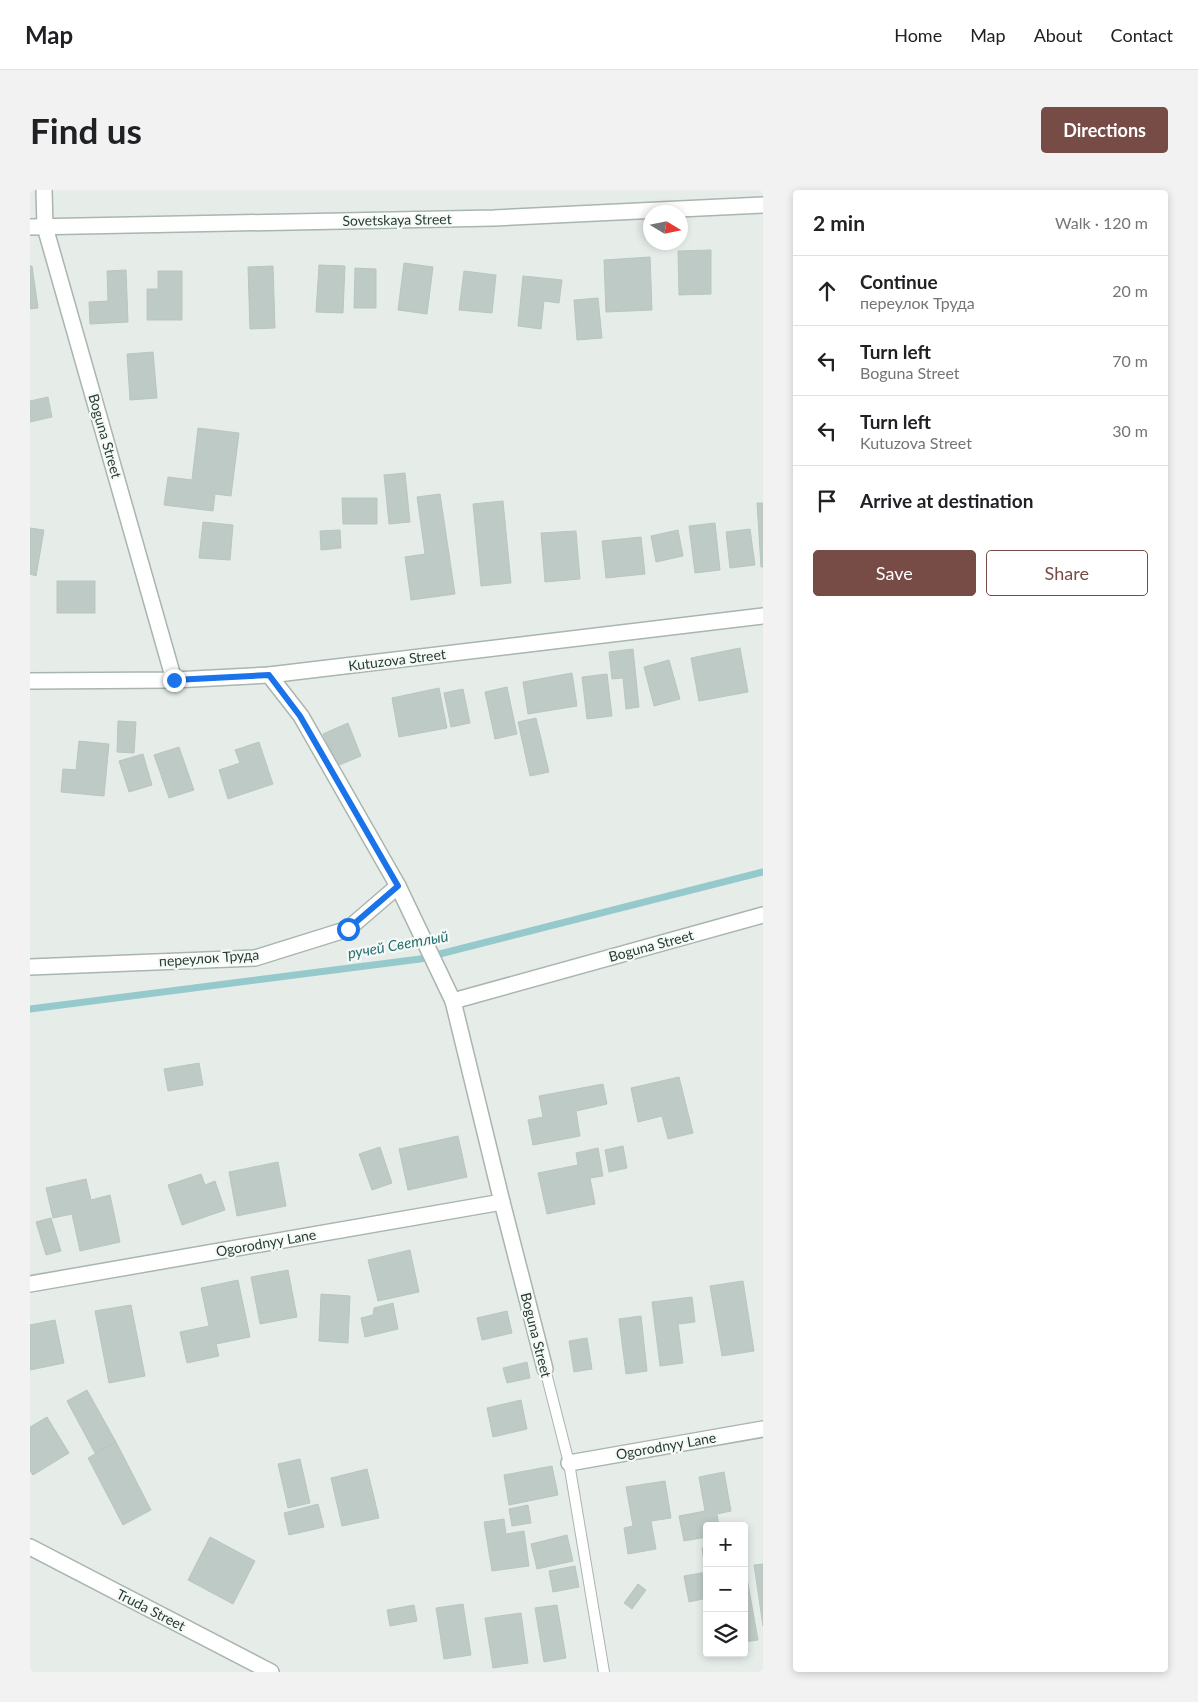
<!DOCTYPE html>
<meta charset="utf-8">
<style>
body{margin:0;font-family:Lato,sans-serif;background:#f2f2f2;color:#202124}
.controls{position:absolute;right:15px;bottom:15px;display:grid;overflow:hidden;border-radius:5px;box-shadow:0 2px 8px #0003}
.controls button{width:45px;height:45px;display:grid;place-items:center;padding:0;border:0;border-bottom:1px solid #e0e0e0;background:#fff;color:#202124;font:25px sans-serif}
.compass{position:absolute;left:613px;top:15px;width:45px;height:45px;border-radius:50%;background:#fff;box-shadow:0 2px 8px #0003;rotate:100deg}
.stop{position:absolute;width:15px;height:15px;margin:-11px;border:4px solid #1a73e8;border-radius:50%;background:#fff}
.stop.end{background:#1a73e8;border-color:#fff;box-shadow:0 1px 5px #0008}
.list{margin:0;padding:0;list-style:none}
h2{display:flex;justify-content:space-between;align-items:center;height:65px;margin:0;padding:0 20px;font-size:21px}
h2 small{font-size:16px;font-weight:400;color:#757577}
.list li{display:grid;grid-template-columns:32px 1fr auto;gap:15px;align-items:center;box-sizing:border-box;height:70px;padding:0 20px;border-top:1px solid #e0e0e0}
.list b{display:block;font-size:19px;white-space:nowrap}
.list p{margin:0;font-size:16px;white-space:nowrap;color:#757577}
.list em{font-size:16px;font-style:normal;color:#757577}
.actions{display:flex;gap:10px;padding:15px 20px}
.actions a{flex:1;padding:11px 0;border:1px solid #774b46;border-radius:5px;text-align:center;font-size:18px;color:#774b46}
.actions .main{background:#774b46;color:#fff}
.icon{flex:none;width:28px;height:28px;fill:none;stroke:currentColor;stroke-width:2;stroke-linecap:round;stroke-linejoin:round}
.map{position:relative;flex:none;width:733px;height:1482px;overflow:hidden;border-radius:5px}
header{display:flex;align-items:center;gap:30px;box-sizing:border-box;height:70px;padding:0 25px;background:#fff;border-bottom:1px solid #e0e0e0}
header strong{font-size:24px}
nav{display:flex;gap:28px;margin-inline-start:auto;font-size:18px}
.intro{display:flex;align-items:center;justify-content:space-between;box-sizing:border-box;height:120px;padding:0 30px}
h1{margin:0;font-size:35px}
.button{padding:12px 22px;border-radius:5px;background:#774b46;color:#fff;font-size:18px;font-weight:700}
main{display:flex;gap:30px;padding:0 30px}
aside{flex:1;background:#fff;border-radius:5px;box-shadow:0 2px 8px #0003}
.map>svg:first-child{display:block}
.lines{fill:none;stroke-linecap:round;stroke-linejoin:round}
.stream{stroke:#95c9cb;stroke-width:7}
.building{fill:#becac5;stroke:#b9c6bf}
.lane-casing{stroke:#a9b5af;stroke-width:12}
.street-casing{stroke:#a9b5af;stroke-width:18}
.lane{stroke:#fff;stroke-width:10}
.street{stroke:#fff;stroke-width:15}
.route{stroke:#1a73e8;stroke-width:6}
.labels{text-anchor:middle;stroke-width:4.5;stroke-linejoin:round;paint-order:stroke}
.street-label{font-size:14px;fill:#273d34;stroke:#f6faf7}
.water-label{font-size:15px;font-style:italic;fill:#286f72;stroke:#f6faf7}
</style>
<header>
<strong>Map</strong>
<nav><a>Home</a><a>Map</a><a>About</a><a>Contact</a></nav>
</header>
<div class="intro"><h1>Find us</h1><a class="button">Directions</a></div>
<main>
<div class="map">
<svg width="733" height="1482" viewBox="0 0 733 1482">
<rect width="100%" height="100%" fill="#e6ede9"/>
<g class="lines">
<!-- stream -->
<path class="stream" d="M0 819 390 769 733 682"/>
</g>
<!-- building -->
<g class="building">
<path d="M681 60V104L649 105 648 61Z"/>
<path d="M620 67 622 120 576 122 574 70Z"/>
<path d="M374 73 403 77 397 124 368 120Z"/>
<path d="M289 75 315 76 313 123 286 122Z"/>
<path d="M0 76H2L8 118 0 119Z"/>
<path d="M243 76 245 138 220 139 218 77Z"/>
<path d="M325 78 346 79V118H324Z"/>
<path d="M96 80 98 132 60 134 59 112 78 111 77 81Z"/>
<path d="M128 81H152V130H117V99H128Z"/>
<path d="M434 81 466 85 462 123 429 120Z"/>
<path d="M493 86 532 90 529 113 514 111 511 139 488 136Z"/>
<path d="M568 108 572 148 547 150 544 110Z"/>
<path d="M123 162 127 208 100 210 97 164Z"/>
<path d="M18 207 22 227 0 232V211Z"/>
<path d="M168 238 209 243 201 306 185 304 183 321 134 315 138 287 162 290Z"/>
<path d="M375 283 380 332 359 334 354 285Z"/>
<path d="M410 304 425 404 381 410 375 367 395 364 387 307Z"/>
<path d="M312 308H347V334H313Z"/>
<path d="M473 311 481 393 451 396 443 314Z"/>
<path d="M727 313H733V377H731Z"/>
<path d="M173 332 203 335 200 370 169 368Z"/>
<path d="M685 333 690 380 665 383 659 336Z"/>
<path d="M0 338 14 340 6 386 0 384Z"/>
<path d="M720 339 725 375 700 378 696 342Z"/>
<path d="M310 340 311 358 291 360 290 341Z"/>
<path d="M648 340 653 366 626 372 621 346Z"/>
<path d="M546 341 550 389 515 392 511 343Z"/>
<path d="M611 347 615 384 576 388 572 351Z"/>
<rect x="27" y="391" width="38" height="32"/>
<path d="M710 458 718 502 669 511 661 468Z"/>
<path d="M603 459 609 517 596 519 593 488 582 489 579 462Z"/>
<path d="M639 470 650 509 624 516 614 477Z"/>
<path d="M542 483 547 516 498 524 493 492Z"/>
<path d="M577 484 582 526 557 529 552 487Z"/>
<path d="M477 497 487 544 465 549 455 502Z"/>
<path d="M409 498 417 538 369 547 362 508Z"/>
<path d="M433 499 440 533 421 537 414 503Z"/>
<path d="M506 528 519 582 500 586 488 532Z"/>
<path d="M88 531 106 532 104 563 87 562Z"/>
<path d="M318 533 331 566 307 576 293 544Z"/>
<path d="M49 551 79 554 74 606 31 602 33 579 46 580Z"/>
<path d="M229 552 243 594 198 609 189 580 210 573 205 560Z"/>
<path d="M149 557 164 600 139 608 124 565Z"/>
<path d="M113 564 122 595 99 602 89 571Z"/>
<path d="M169 873 173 895 138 901 134 879Z"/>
<path d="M649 887 663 943 638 949 632 926 608 932 601 898Z"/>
<path d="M573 894 577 914 546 921 550 946 503 955 498 930 513 927 509 906Z"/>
<path d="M428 946 437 987 378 1000 369 959Z"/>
<path d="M593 956 597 978 579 982 575 960Z"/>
<path d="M350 957 362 993 342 1000 329 964Z"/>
<path d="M568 958 573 986 560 988 565 1014 517 1024 508 983 548 975 546 963Z"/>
<path d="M248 972 256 1016 207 1026 199 982Z"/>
<path d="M171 984 175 995 185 991 195 1020 152 1035 138 995Z"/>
<path d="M56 989 61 1010 80 1005 90 1052 50 1061 42 1024 23 1028 16 998Z"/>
<path d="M21 1028 31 1061 16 1065 6 1032Z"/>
<path d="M380 1060 389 1102 348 1111 338 1070Z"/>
<path d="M258 1080 267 1127 230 1134 221 1087Z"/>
<path d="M208 1090 220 1147 186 1154 189 1166 157 1173 150 1142 179 1136 171 1098Z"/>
<path d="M713 1091 724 1161 692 1166 680 1096Z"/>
<path d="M291 1104 320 1106 318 1153 289 1151Z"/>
<path d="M662 1107 665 1132 648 1134 653 1173 630 1176 622 1112Z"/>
<path d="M363 1113 368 1139 335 1147 331 1128 343 1125 344 1118Z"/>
<path d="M101 1115 115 1186 79 1193 65 1121Z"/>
<path d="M477 1121 482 1143 452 1150 447 1128Z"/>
<path d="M611 1126 617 1181 596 1184 589 1129Z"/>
<path d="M25 1130 34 1173 0 1180V1135Z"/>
<path d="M557 1148 562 1179 544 1182 539 1151Z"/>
<path d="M497 1172 500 1188 477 1193 473 1178Z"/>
<path d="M57 1200 86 1252 65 1263 37 1211Z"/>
<path d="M491 1210 497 1239 463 1247 457 1218Z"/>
<path d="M17 1227 39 1263 3 1285 0 1281V1237Z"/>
<path d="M86 1252 121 1320 93 1335 58 1268Z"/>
<path d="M270 1269 280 1313 258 1318 248 1274Z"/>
<path d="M522 1276 528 1305 479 1315 474 1285Z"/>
<path d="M337 1279 349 1328 312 1336 301 1288Z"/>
<path d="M694 1282 701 1321 687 1324 689 1336H677V1347L654 1351 649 1326 675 1321 669 1287Z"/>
<path d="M635 1291 641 1328 621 1331 626 1359 598 1364 594 1338 603 1336 596 1297Z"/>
<path d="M288 1314 294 1337 259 1345 254 1323Z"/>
<path d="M498 1315 501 1333 482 1336 479 1319Z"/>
<path d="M474 1329 476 1344 494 1341 499 1376 462 1381 454 1332Z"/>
<path d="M537 1345 543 1371 507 1379 501 1354Z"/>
<path d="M180 1347 225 1371 203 1414 158 1390Z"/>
<path d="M677 1357V1376L675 1377 672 1358Z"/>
<path d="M714 1371 728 1450 714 1452Z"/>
<path d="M733 1374V1436L724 1375Z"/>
<path d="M545 1376 549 1397 523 1402 519 1381Z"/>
<path d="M677 1382V1408L659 1412 654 1386Z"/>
<path d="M608 1394 616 1400 602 1419 594 1413Z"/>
<path d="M433 1414 441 1465 414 1469 406 1418Z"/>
<path d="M384 1415 387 1431 360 1436 357 1420Z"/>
<path d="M527 1415 536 1468 514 1472 505 1418Z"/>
<path d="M491 1423 498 1473 463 1478 455 1428Z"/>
</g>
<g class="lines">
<!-- lane casing -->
<g class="lane-casing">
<path id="lane" d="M515 1179 539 1273 574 1482"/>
</g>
<!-- street casing -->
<g class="street-casing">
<g id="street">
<path d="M14 0 15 37 144 490"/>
<path d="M0 37 464 28 733 15"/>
<path d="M239 485 271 526 368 696 423 811 472 1012 515 1179"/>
<path d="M0 491 144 490 239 485 733 426"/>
<path d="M0 777 225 768 318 739 368 696"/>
<path d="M423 811 733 725"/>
<path d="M0 1094 472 1012"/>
<path d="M539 1273 733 1239"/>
<path d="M0 1357 241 1482"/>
</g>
</g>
<!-- lane -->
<use href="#lane" class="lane"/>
<!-- street -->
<use href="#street" class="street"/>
</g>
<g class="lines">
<!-- route -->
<path class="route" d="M144 490 239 485 270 526 368 696 318 739"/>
</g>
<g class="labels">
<!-- street labels -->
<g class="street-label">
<text transform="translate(367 30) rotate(-1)" y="5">Sovetskaya Street</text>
<text transform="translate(75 246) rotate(74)" y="5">Boguna Street</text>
<text transform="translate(367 470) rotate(-7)" y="5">Kutuzova Street</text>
<text transform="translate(621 756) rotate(-15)" y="5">Boguna Street</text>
<text transform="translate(179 768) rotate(-4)" y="5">переулок Труда</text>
<text transform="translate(236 1053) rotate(-10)" y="5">Ogorodnyy Lane</text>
<text transform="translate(506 1145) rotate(76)" y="5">Boguna Street</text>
<text transform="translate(636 1256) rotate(-10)" y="5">Ogorodnyy Lane</text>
<text transform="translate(121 1420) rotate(27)" y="5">Truda Street</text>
</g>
<!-- water labels -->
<g class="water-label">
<text transform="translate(368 755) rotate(-10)" y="5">ручей Светлый</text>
</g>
</g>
</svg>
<div class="controls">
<button>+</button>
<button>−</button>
<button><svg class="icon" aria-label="layers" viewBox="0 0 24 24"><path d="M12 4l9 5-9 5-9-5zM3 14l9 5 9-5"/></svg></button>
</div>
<svg class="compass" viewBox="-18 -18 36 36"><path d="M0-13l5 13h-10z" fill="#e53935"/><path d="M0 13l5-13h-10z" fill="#757577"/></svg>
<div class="stop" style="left:318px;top:739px"></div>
<div class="stop end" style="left:144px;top:490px"></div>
</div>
<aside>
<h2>2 min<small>Walk · 120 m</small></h2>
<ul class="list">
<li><svg class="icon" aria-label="ahead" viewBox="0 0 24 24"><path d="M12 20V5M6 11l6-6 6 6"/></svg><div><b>Continue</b><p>переулок Труда</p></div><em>20 m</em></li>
<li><svg class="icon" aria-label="left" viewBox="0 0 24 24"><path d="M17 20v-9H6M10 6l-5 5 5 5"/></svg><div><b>Turn left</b><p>Boguna Street</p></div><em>70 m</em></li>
<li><svg class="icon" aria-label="left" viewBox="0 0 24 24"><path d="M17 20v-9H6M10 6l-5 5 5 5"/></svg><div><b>Turn left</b><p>Kutuzova Street</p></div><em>30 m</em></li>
<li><svg class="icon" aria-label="arrive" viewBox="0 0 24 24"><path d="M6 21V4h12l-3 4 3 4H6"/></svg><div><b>Arrive at destination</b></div></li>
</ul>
<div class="actions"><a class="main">Save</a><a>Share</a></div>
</aside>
</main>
